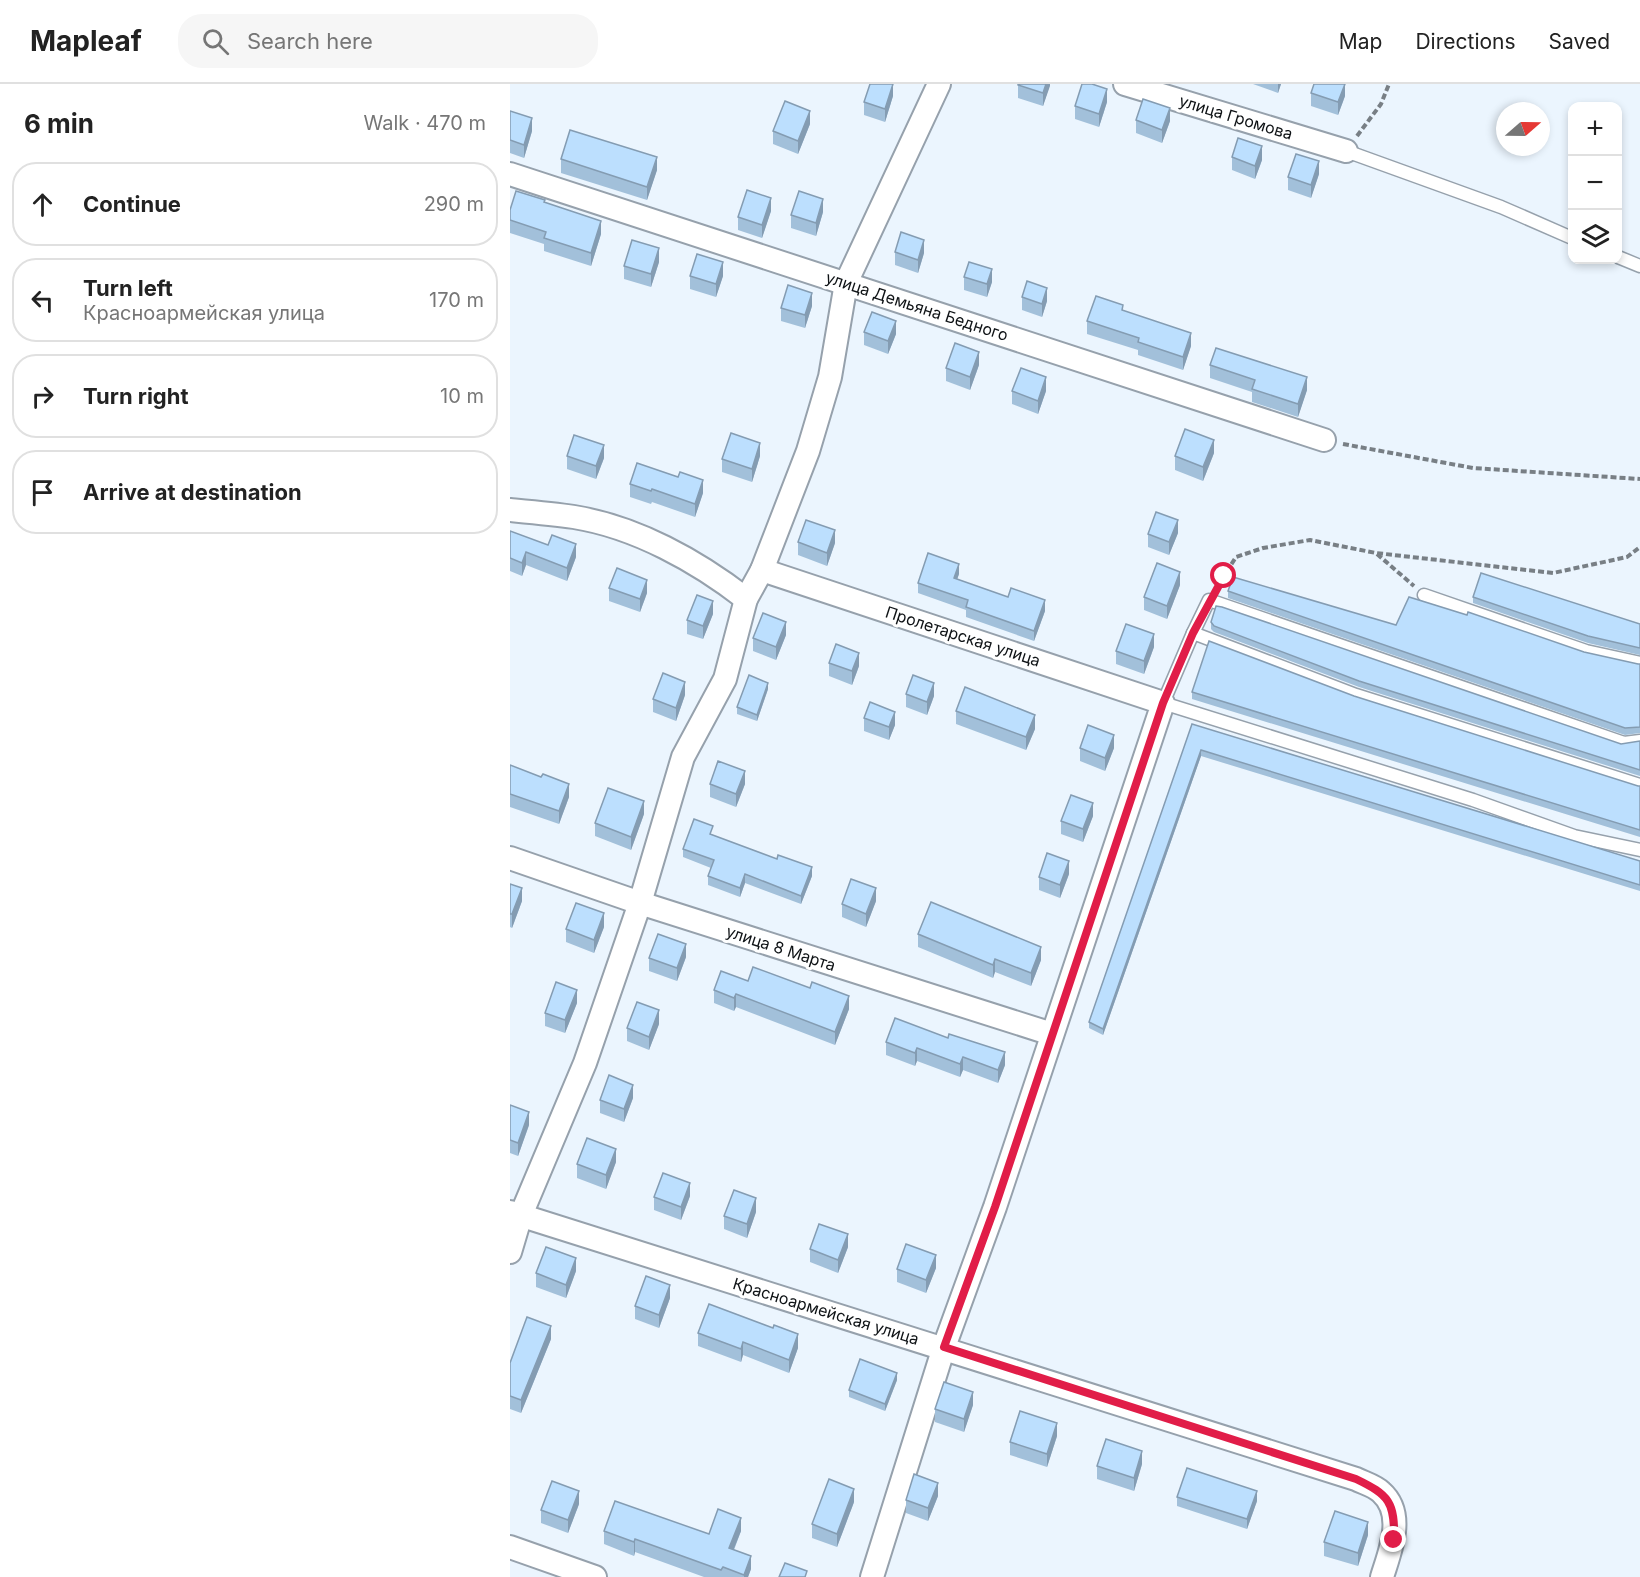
<!DOCTYPE html>
<meta charset="utf-8">
<style>
body{margin:0;font-family:Inter,sans-serif;background:#f6f6f6;color:#222}
.controls{position:absolute;right:18px;top:18px;display:grid;overflow:hidden;border-radius:12px;box-shadow:0 3px 9px #0003}
.controls button{width:54px;height:54px;display:grid;place-items:center;padding:0;border:0;border-bottom:2px solid #e0e0e0;background:#fff;color:#222;font:30px sans-serif}
.compass{position:absolute;left:986px;top:18px;width:54px;height:54px;border-radius:50%;background:#fff;box-shadow:0 3px 9px #0003;rotate:70deg}
.stop{position:absolute;width:18px;height:18px;margin:-14px;border:4px solid #e11d48;border-radius:50%;background:#fff}
.stop.end{background:#e11d48;border-color:#fff;box-shadow:0 2px 6px #0008}
.list{margin:0;padding:0;list-style:none}
h2{display:flex;justify-content:space-between;align-items:center;height:78px;margin:0;padding:0 24px;font-size:26px}
h2 small{font-size:20px;font-weight:400;color:#767676}
.list li{display:grid;grid-template-columns:39px 1fr auto;gap:18px;align-items:center;box-sizing:border-box;height:84px;margin:0 12px 12px;padding:0 12px;border:2px solid #e0e0e0;border-radius:24px}
.list b{display:block;font-size:22px;white-space:nowrap}
.list p{margin:0;font-size:20px;white-space:nowrap;color:#767676}
.list em{font-size:20px;font-style:normal;color:#767676}
.icon{flex:none;width:33px;height:33px;fill:none;stroke:currentColor;stroke-width:2;stroke-linecap:round;stroke-linejoin:round}
.map{position:relative;flex:none;width:1130px;height:1493px;overflow:hidden}
header{display:flex;align-items:center;gap:36px;box-sizing:border-box;height:84px;padding:0 30px;background:#fff;border-bottom:2px solid #e0e0e0}
header strong{font-size:28px}
nav{display:flex;gap:33px;margin-inline-start:auto;font-size:21px}
.search{width:420px;height:54px;background:#f6f6f6;display:flex;align-items:center;gap:15px;box-sizing:border-box;padding:0 21px;border-radius:24px;color:#767676;font-size:22px}
main{display:flex}
aside{flex:1;background:#fff}
.map>svg:first-child{display:block}
.lines{fill:none;stroke-linecap:round;stroke-linejoin:round}
.lane-casing{stroke:#96a1ac;stroke-width:15}
.street-casing{stroke:#96a1ac;stroke-width:26}
.path{stroke:#787f85;stroke-width:4;stroke-dasharray:6 3;stroke-linecap:butt}
.lane{stroke:#fff;stroke-width:12}
.street{stroke:#fff;stroke-width:22}
.wall{fill:#a2c0da}
.shaded-wall{fill:#849cb2}
.building{fill:#bcdffe;stroke:#849cb2;stroke-width:1.5}
.route{stroke:#e11d48;stroke-width:8}
.labels{text-anchor:middle;stroke-width:6;stroke-linejoin:round;paint-order:stroke}
.street-label{font-size:16px;fill:#0e1215;stroke:#fff}
</style>
<header>
<strong>Mapleaf</strong>
<div class="search"><svg class="icon" aria-label="search" viewBox="0 0 24 24"><circle cx="10" cy="10" r="6"/><path d="M15 15l6 6"/></svg>Search here</div>
<nav><a>Map</a><a>Directions</a><a>Saved</a></nav>
</header>
<main>
<aside>
<h2>6 min<small>Walk · 470 m</small></h2>
<ul class="list">
<li><svg class="icon" aria-label="ahead" viewBox="0 0 24 24"><path d="M12 20V5M6 11l6-6 6 6"/></svg><div><b>Continue</b></div><em>290 m</em></li>
<li><svg class="icon" aria-label="left" viewBox="0 0 24 24"><path d="M17 20v-9H6M10 6l-5 5 5 5"/></svg><div><b>Turn left</b><p>Красноармейская улица</p></div><em>170 m</em></li>
<li><svg class="icon" aria-label="right" viewBox="0 0 24 24"><path d="M7 20v-9h11M14 6l5 5-5 5"/></svg><div><b>Turn right</b></div><em>10 m</em></li>
<li><svg class="icon" aria-label="arrive" viewBox="0 0 24 24"><path d="M6 21V4h12l-3 4 3 4H6"/></svg><div><b>Arrive at destination</b></div></li>
</ul>
</aside>
<div class="map">
<svg width="1130" height="1493" viewBox="0 0 1130 1493">
<rect width="100%" height="100%" fill="#ebf5fe"/>
<g class="lines">
<!-- lane casing -->
<g class="lane-casing">
<g id="lane">
<path d="M836 67 991 123 1062 154"/>
<path d="M1108 173 1130 182"/>
<path d="M914 511 1076 567 1130 579"/>
<path d="M683 549 699 516 1114 659 1130 657"/>
<path d="M1130 701 846 611 683 549 653 619 963 716 1064 752 1130 766"/>
</g>
</g>
<!-- street casing -->
<g class="street-casing">
<g id="street">
<path d="M615 0 836 67"/>
<path d="M0 90 814 356"/>
<path d="M0 426C21 428 43 430 64 433 126 443 187 477 236 515"/>
<path d="M252 486 653 619 485 1123 434 1263 362 1493"/>
<path d="M0 774 130 819 542 950"/>
<path d="M0 1128 846 1395C854 1399 865 1402 871 1408 896 1430 880 1467 872 1493"/>
<path d="M0 1168 11 1131 75 979 130 819 173 673 215 595 236 515 252 486 298 367 320 293 336 199 429 0"/>
<path d="M0 1463 85 1493"/>
</g>
</g>
<!-- path -->
<g class="path">
<path d="M847 52 871 20 879 0"/>
<path d="M833 360 963 384 1130 395"/>
<path d="M867 470 904 502"/>
<path d="M707 503 726 473 753 464 800 456 866 469 1043 489 1117 473 1130 463"/>
</g>
<!-- lane -->
<use href="#lane" class="lane"/>
<!-- street -->
<use href="#street" class="street"/>
</g>
<!-- wall -->
<g class="wall">
<path d="M508 0H540L533 22 508 14Z"/>
<path d="M743 0H771L768 9Z"/>
<path d="M801 9 835 12 828 31 801 22Z"/>
<path d="M383 12 375 38 354 31V18Z"/>
<path d="M597 18 589 43 565 35V22Z"/>
<path d="M0 27 22 47 14 74 0 69Z"/>
<path d="M626 36 660 37 652 59 626 49Z"/>
<path d="M300 40 288 70 263 60V47Z"/>
<path d="M722 73 752 76 745 95 722 86Z"/>
<path d="M51 75 147 86 137 116 51 89Z"/>
<path d="M809 90 801 114 778 106V93Z"/>
<path d="M35 118 91 150 81 182 34 167V160L0 149V126Z"/>
<path d="M261 127 252 154 228 146V133Z"/>
<path d="M313 128 306 152 281 144V131Z"/>
<path d="M385 168 414 169 408 189 385 181Z"/>
<path d="M149 178 141 203 114 195V182Z"/>
<path d="M180 192H213L206 213 180 205Z"/>
<path d="M454 193 482 198 477 213 454 206Z"/>
<path d="M512 213 537 217 532 233 512 226Z"/>
<path d="M302 222 295 244 271 237V224Z"/>
<path d="M613 226 681 262 673 286 628 271V266L577 250V237Z"/>
<path d="M354 248 386 250 378 270 354 261Z"/>
<path d="M469 281 460 306 436 297V284Z"/>
<path d="M700 281 797 306 788 333 742 318V308L700 294Z"/>
<path d="M502 307H536L528 330 502 320Z"/>
<path d="M704 369 693 397 665 386V372Z"/>
<path d="M57 372 94 374 86 395 57 385Z"/>
<path d="M250 372 242 398 212 388V375Z"/>
<path d="M120 400 193 409 185 433 142 418 141 420 120 413Z"/>
<path d="M0 447 66 473 57 497 16 481 12 492 0 487Z"/>
<path d="M668 449 659 471 638 463V450Z"/>
<path d="M288 458 325 459 317 482 288 471Z"/>
<path d="M449 490 447 495 535 527 524 557 456 533V526L408 509V499Z"/>
<path d="M670 501 657 535 634 526V513Z"/>
<path d="M99 504 137 509 130 528 99 517Z"/>
<path d="M718 507 886 541 1074 568 1128 580H1130V649L1115 651 718 514Z"/>
<path d="M963 513 1130 540V571L1078 559 963 519Z"/>
<path d="M203 530 193 555 177 550V536Z"/>
<path d="M701 538 1111 660 1130 657V692L849 603 704 548 701 545Z"/>
<path d="M276 551 266 576 243 567V554Z"/>
<path d="M644 563 634 590 606 580V567Z"/>
<path d="M319 579 349 582 342 601 319 592Z"/>
<path d="M258 605 247 637 227 630V623Z"/>
<path d="M682 608 844 612 1128 702H1130V753L682 615Z"/>
<path d="M396 610 424 612 417 631 396 623Z"/>
<path d="M175 611 166 637 143 628V615Z"/>
<path d="M446 627 525 645 516 666 446 640Z"/>
<path d="M354 634 385 641 379 656 354 647Z"/>
<path d="M682 640 1130 777V807L691 672 593 951 579 944V938Z"/>
<path d="M570 664H604L595 687 570 677Z"/>
<path d="M0 681 59 713 49 740 0 723Z"/>
<path d="M200 700H235L226 723 200 713Z"/>
<path d="M134 730 121 766 85 752V739Z"/>
<path d="M583 732 573 758 551 750V737Z"/>
<path d="M203 751 302 792 291 820 235 799 230 813 198 801V792L201 784 173 773V765Z"/>
<path d="M559 790 550 814 529 806V793Z"/>
<path d="M0 800 12 817 2 844 0 843Z"/>
<path d="M366 817 356 843 332 833V820Z"/>
<path d="M94 843 84 869 56 858V845Z"/>
<path d="M408 850 531 876 521 902 485 888 483 894 408 863Z"/>
<path d="M176 873 167 897 139 887V874Z"/>
<path d="M238 897 300 904 339 925 325 961 226 923 224 927 204 919V906Z"/>
<path d="M67 919 55 949 35 942V929Z"/>
<path d="M149 940 139 966 117 957V944Z"/>
<path d="M376 958 495 981 488 999 453 986 450 993 407 977 405 982 376 971Z"/>
<path d="M123 1014 114 1038 90 1029V1016Z"/>
<path d="M0 1021 19 1041 8 1072 0 1069Z"/>
<path d="M106 1078 96 1105 67 1094V1080Z"/>
<path d="M180 1112 171 1136 144 1126V1113Z"/>
<path d="M246 1128 237 1154 214 1145V1132Z"/>
<path d="M338 1163 328 1189 300 1178V1165Z"/>
<path d="M426 1184 416 1209 387 1198V1185Z"/>
<path d="M66 1187 56 1214 26 1203V1189Z"/>
<path d="M160 1214 149 1244 125 1235V1222Z"/>
<path d="M263 1244 288 1264 279 1289 233 1271 231 1278 188 1262V1249Z"/>
<path d="M41 1255 11 1329 0 1325V1279Z"/>
<path d="M387 1296 375 1327 339 1313V1306Z"/>
<path d="M463 1321 454 1348 425 1338V1325Z"/>
<path d="M547 1352 537 1383 500 1371V1358Z"/>
<path d="M632 1380 624 1407 587 1395V1382Z"/>
<path d="M428 1412 418 1437 396 1429V1416Z"/>
<path d="M667 1413 747 1417 737 1445 667 1422Z"/>
<path d="M344 1418 327 1463 302 1454V1440Z"/>
<path d="M69 1420 58 1449 31 1439V1426Z"/>
<path d="M94 1447 199 1450 231 1447 224 1466 241 1485 238 1493H194L125 1468 124 1472 94 1460Z"/>
<path d="M858 1451 848 1482 814 1472V1458Z"/>
</g>
<!-- shaded-wall -->
<g class="shaded-wall">
<path d="M383 0V12L375 38V25Z"/>
<path d="M536 0H540V2L533 22V9Z"/>
<path d="M768 0H771L768 9Z"/>
<path d="M835 0V12L828 31V18Z"/>
<path d="M597 5V18L589 43V30Z"/>
<path d="M660 24V37L652 59V46Z"/>
<path d="M300 27V40L288 70V57Z"/>
<path d="M22 34V47L14 74V61Z"/>
<path d="M752 62V76L745 95V82Z"/>
<path d="M147 73V86L137 116V103Z"/>
<path d="M809 77V90L801 114V101Z"/>
<path d="M261 114V127L252 154V141Z"/>
<path d="M313 115V128L306 152V139Z"/>
<path d="M91 137V150L81 182V169Z"/>
<path d="M414 156V169L408 189V176Z"/>
<path d="M149 164V178L141 203V190Z"/>
<path d="M213 178V192L206 213V200Z"/>
<path d="M482 185V198L477 213V200Z"/>
<path d="M537 204V217L532 233V220Z"/>
<path d="M302 209V222L295 244V231Z"/>
<path d="M386 237V250L378 270V257Z"/>
<path d="M681 249V262L673 286V273Z"/>
<path d="M469 268V281L460 306V293Z"/>
<path d="M536 293V307L528 330V317Z"/>
<path d="M797 293V306L788 333V320Z"/>
<path d="M704 356V369L693 397V383Z"/>
<path d="M250 359V372L242 398V385Z"/>
<path d="M94 361V374L86 395V382Z"/>
<path d="M193 396V409L185 433V420Z"/>
<path d="M668 436V449L659 471V458Z"/>
<path d="M325 446V459L317 482V469Z"/>
<path d="M66 460V473L57 497V484Z"/>
<path d="M16 468V481L12 492V479Z"/>
<path d="M449 480V490L444 504V494Z"/>
<path d="M670 488V501L657 535V522Z"/>
<path d="M137 496V509L130 528V515Z"/>
<path d="M535 516V527L524 557V547Z"/>
<path d="M203 517V530L193 555V542Z"/>
<path d="M276 538V551L266 576V563Z"/>
<path d="M644 550V563L634 590V577Z"/>
<path d="M349 569V582L342 601V587Z"/>
<path d="M175 598V611L166 637V624Z"/>
<path d="M258 599V605L247 637V631Z"/>
<path d="M424 599V612L417 631V618Z"/>
<path d="M385 628V641L379 656V643Z"/>
<path d="M525 631V645L516 666V653Z"/>
<path d="M604 651V664L595 687V674Z"/>
<path d="M691 666V672L593 951V945Z"/>
<path d="M235 687V700L226 723V710Z"/>
<path d="M59 700V713L49 740V727Z"/>
<path d="M134 717V730L121 766V753Z"/>
<path d="M583 719V732L573 758V745Z"/>
<path d="M559 777V790L550 814V801Z"/>
<path d="M302 783V792L291 820V812Z"/>
<path d="M235 790V799L230 813V804Z"/>
<path d="M12 804V817L2 844V830Z"/>
<path d="M366 804V817L356 843V830Z"/>
<path d="M94 829V843L84 869V856Z"/>
<path d="M176 860V873L167 897V884Z"/>
<path d="M531 863V876L521 902V889Z"/>
<path d="M485 875V888L483 894V881Z"/>
<path d="M67 906V919L55 949V936Z"/>
<path d="M226 910V923L224 927V914Z"/>
<path d="M339 912V925L325 961V948Z"/>
<path d="M149 926V940L139 966V953Z"/>
<path d="M407 964V977L405 982V969Z"/>
<path d="M495 968V981L488 999V986Z"/>
<path d="M453 973V986L450 993V980Z"/>
<path d="M123 1001V1014L114 1038V1025Z"/>
<path d="M19 1028V1041L8 1072V1059Z"/>
<path d="M106 1065V1078L96 1105V1091Z"/>
<path d="M180 1099V1112L171 1136V1123Z"/>
<path d="M246 1114V1128L237 1154V1140Z"/>
<path d="M338 1150V1163L328 1189V1176Z"/>
<path d="M426 1171V1184L416 1209V1196Z"/>
<path d="M66 1174V1187L56 1214V1201Z"/>
<path d="M160 1201V1214L149 1244V1231Z"/>
<path d="M41 1242V1255L11 1329V1316Z"/>
<path d="M288 1250V1264L279 1289V1276Z"/>
<path d="M233 1258V1271L231 1278V1265Z"/>
<path d="M387 1289V1296L375 1327V1320Z"/>
<path d="M463 1308V1321L454 1348V1335Z"/>
<path d="M547 1339V1352L537 1383V1370Z"/>
<path d="M632 1367V1380L624 1407V1394Z"/>
<path d="M428 1399V1412L418 1437V1424Z"/>
<path d="M344 1405V1418L327 1463V1450Z"/>
<path d="M69 1407V1420L58 1449V1436Z"/>
<path d="M747 1407V1417L737 1445V1435Z"/>
<path d="M231 1434V1447L219 1477V1464Z"/>
<path d="M858 1438V1451L848 1482V1469Z"/>
<path d="M125 1455V1468L124 1472V1458Z"/>
<path d="M241 1472V1485L238 1493H234V1491Z"/>
</g>
<!-- building -->
<g class="building">
<path d="M360 0H383L375 25 354 18Z"/>
<path d="M508 0H536L533 9 508 1Z"/>
<path d="M572 0H582L597 5 589 30 565 22Z"/>
<path d="M804 0H835L828 18 801 9Z"/>
<path d="M633 15 660 24 652 46 626 36Z"/>
<path d="M275 17 300 27 288 57 263 47Z"/>
<path d="M0 27 22 34 14 61 0 56Z"/>
<path d="M60 46 147 73 137 103 51 75Z"/>
<path d="M728 54 752 62 745 82 722 73Z"/>
<path d="M786 70 809 77 801 101 778 93Z"/>
<path d="M237 106 261 114 252 141 228 133Z"/>
<path d="M6 107 35 116 34 118 91 137 81 169 34 154 36 148 0 136V126Z"/>
<path d="M289 107 313 115 306 139 281 131Z"/>
<path d="M391 148 414 156 408 176 385 168Z"/>
<path d="M122 156 149 164 141 190 114 182Z"/>
<path d="M187 170 213 178 206 200 180 192Z"/>
<path d="M459 178 482 185 477 200 454 193Z"/>
<path d="M517 197 537 204 532 220 512 213Z"/>
<path d="M278 201 302 209 295 231 271 224Z"/>
<path d="M586 212 613 221 612 226 681 249 673 273 628 258 629 254 577 237Z"/>
<path d="M362 228 386 237 378 257 354 248Z"/>
<path d="M445 259 469 268 460 293 436 284Z"/>
<path d="M706 264 797 293 788 320 742 305 745 296 700 281Z"/>
<path d="M511 284 536 293 528 317 502 307Z"/>
<path d="M675 345 704 356 693 383 665 372Z"/>
<path d="M221 349 250 359 242 385 212 375Z"/>
<path d="M64 351 94 361 86 382 57 372Z"/>
<path d="M127 379 168 393 170 388 193 396 185 420 142 405 141 407 120 400Z"/>
<path d="M646 428 668 436 659 458 638 450Z"/>
<path d="M296 436 325 446 317 469 288 458Z"/>
<path d="M0 447 38 461 42 451 66 460 57 484 16 468 12 479 0 474Z"/>
<path d="M418 469 449 480 444 494 498 513 501 504 535 516 524 547 456 523 458 516 408 499Z"/>
<path d="M647 479 670 488 657 522 634 513Z"/>
<path d="M107 484 137 496 130 515 99 504Z"/>
<path d="M971 489 1130 540V564L1078 552 963 513Z"/>
<path d="M723 493 886 541 899 513 957 531 958 528 1074 568 1128 580H1130V643L1115 644 718 507Z"/>
<path d="M187 511 203 517 193 542 177 536Z"/>
<path d="M706 522 712 523 1111 660 1130 657V686L849 597 704 542 701 538Z"/>
<path d="M253 529 276 538 266 563 243 554Z"/>
<path d="M616 540 644 550 634 577 606 567Z"/>
<path d="M699 557 844 612 1128 702H1130V746L682 608Z"/>
<path d="M326 560 349 569 342 587 319 579Z"/>
<path d="M153 589 175 598 166 624 143 615Z"/>
<path d="M239 591 258 599 247 631 227 623Z"/>
<path d="M403 591 424 599 417 618 396 610Z"/>
<path d="M455 603 525 631 516 653 446 627Z"/>
<path d="M360 618 385 628 379 643 354 634Z"/>
<path d="M682 640 1130 777V801L691 666 593 945 579 938Z"/>
<path d="M578 641 604 651 595 674 570 664Z"/>
<path d="M208 677 235 687 226 710 200 700Z"/>
<path d="M0 681 31 693 33 690 59 700 49 727 0 710Z"/>
<path d="M98 704 134 717 121 753 85 739Z"/>
<path d="M561 711 583 719 573 745 551 737Z"/>
<path d="M184 735 203 742 200 750 267 775 268 771 302 783 291 812 235 790 230 804 198 792 204 776 173 765Z"/>
<path d="M537 769 559 777 550 801 529 793Z"/>
<path d="M341 795 366 804 356 830 332 820Z"/>
<path d="M0 800 12 804 2 830H0Z"/>
<path d="M421 818 531 863 521 889 485 875 483 881 408 850Z"/>
<path d="M66 819 94 829 84 856 56 845Z"/>
<path d="M148 850 176 860 167 884 139 874Z"/>
<path d="M243 883 300 904 302 898 339 912 325 948 226 910 224 914 204 906 211 887 238 897Z"/>
<path d="M46 898 67 906 55 936 35 929Z"/>
<path d="M127 918 149 926 139 953 117 944Z"/>
<path d="M385 934 438 954 439 950 495 968 488 986 453 973 450 980 407 964 405 969 376 958Z"/>
<path d="M99 991 123 1001 114 1025 90 1016Z"/>
<path d="M0 1021 19 1028 8 1059 0 1056Z"/>
<path d="M77 1054 106 1065 96 1091 67 1080Z"/>
<path d="M153 1089 180 1099 171 1123 144 1113Z"/>
<path d="M224 1106 246 1114 237 1140 214 1132Z"/>
<path d="M309 1140 338 1150 328 1176 300 1165Z"/>
<path d="M396 1160 426 1171 416 1196 387 1185Z"/>
<path d="M36 1163 66 1174 56 1201 26 1189Z"/>
<path d="M136 1192 160 1201 149 1231 125 1222Z"/>
<path d="M199 1220 263 1244 264 1241 288 1250 279 1276 233 1258 231 1265 188 1249Z"/>
<path d="M17 1233 41 1242 11 1316 0 1312V1279Z"/>
<path d="M350 1275 387 1289 375 1320 339 1306Z"/>
<path d="M434 1298 463 1308 454 1335 425 1325Z"/>
<path d="M510 1327 547 1339 537 1370 500 1358Z"/>
<path d="M596 1355 632 1367 624 1394 587 1382Z"/>
<path d="M677 1384 747 1407 737 1435 667 1413Z"/>
<path d="M404 1390 428 1399 418 1424 396 1416Z"/>
<path d="M319 1395 344 1405 327 1450 302 1440Z"/>
<path d="M42 1397 69 1407 58 1436 31 1426Z"/>
<path d="M105 1417 199 1450 208 1425 231 1434 219 1464 241 1472 234 1491 213 1483 211 1486 125 1455 124 1458 94 1447Z"/>
<path d="M825 1427 858 1438 848 1469 814 1458Z"/>
<path d="M275 1479 297 1487 295 1493H269Z"/>
</g>
<g class="lines">
<!-- route -->
<path class="route" d="M714 492 683 549 653 619 485 1123 434 1263 846 1395C879 1411 885 1418 884 1456"/>
</g>
<g class="labels">
<!-- street labels -->
<g class="street-label">
<text transform="translate(726 33) rotate(17)" y="6">улица Громова</text>
<text transform="translate(407 222) rotate(18)" y="6">улица Демьяна Бедного</text>
<text transform="translate(453 552) rotate(18)" y="6">Пролетарская улица</text>
<text transform="translate(271 864) rotate(18)" y="6">улица 8 Марта</text>
<text transform="translate(316 1227) rotate(17)" y="6">Красноармейская улица</text>
</g>
</g>
</svg>
<div class="controls">
<button>+</button>
<button>−</button>
<button><svg class="icon" aria-label="layers" viewBox="0 0 24 24"><path d="M12 4l9 5-9 5-9-5zM3 14l9 5 9-5"/></svg></button>
</div>
<svg class="compass" viewBox="-18 -18 36 36"><path d="M0-13l5 13h-10z" fill="#e53935"/><path d="M0 13l5-13h-10z" fill="#767676"/></svg>
<div class="stop" style="left:714px;top:492px"></div>
<div class="stop end" style="left:884px;top:1456px"></div>
</div>
</main>
